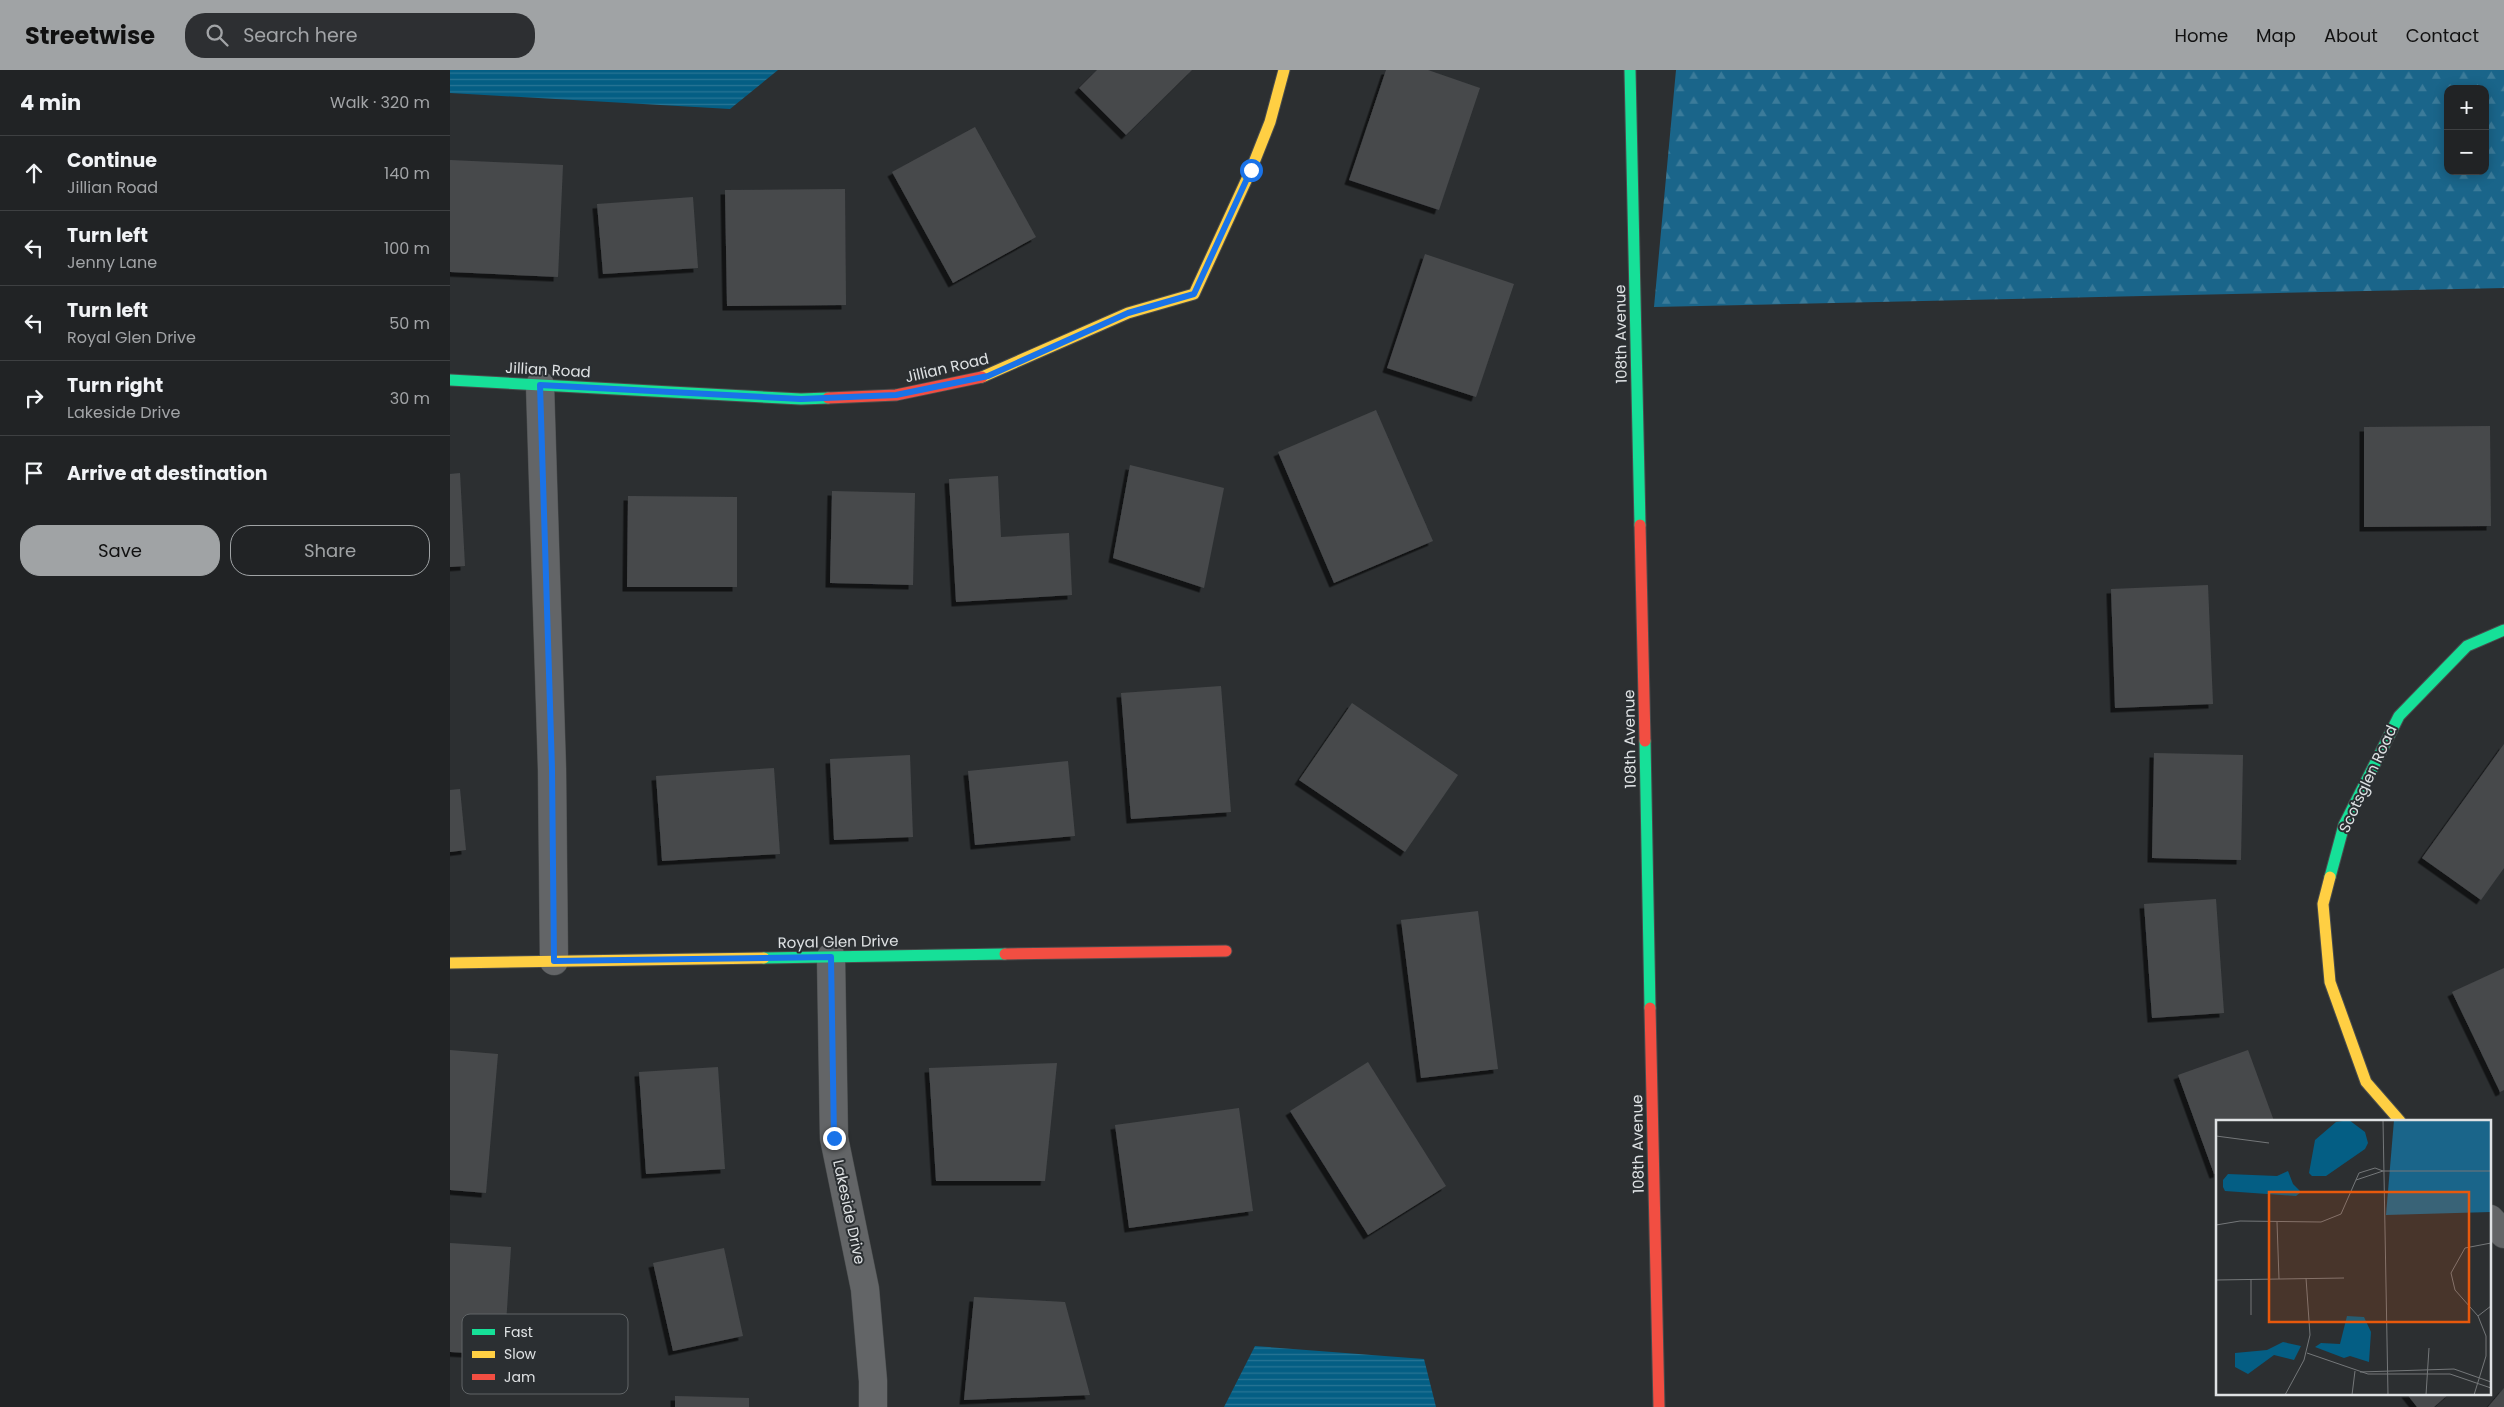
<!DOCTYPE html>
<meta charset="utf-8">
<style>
body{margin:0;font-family:Poppins,sans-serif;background:#2d2f32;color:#f1f3f6}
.controls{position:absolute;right:15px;top:15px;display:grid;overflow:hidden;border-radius:10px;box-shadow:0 2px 12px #0003}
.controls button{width:45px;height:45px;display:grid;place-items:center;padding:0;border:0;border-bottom:1px solid #3e4042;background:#212325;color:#f1f3f6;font:25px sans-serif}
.stop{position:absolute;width:15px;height:15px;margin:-11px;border:4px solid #1a73e8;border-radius:50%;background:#fff}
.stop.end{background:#1a73e8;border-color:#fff;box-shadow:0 1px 5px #0008}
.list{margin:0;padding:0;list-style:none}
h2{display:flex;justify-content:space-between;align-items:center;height:65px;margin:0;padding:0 20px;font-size:21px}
h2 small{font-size:16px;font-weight:400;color:#a2a4a7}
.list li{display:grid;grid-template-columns:32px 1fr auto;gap:15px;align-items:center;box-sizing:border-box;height:75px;padding:0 20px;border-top:1px solid #3e4042}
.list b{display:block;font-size:19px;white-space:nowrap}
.list p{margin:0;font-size:16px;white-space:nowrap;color:#a2a4a7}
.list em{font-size:16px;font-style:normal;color:#a2a4a7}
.actions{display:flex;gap:10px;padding:15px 20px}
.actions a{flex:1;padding:11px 0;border:1px solid #a0a3a5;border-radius:20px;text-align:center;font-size:18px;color:#a0a3a5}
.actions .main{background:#a0a3a5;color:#111}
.icon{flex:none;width:28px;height:28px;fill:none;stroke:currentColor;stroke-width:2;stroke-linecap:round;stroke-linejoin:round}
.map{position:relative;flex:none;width:2054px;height:1337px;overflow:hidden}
header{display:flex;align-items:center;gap:30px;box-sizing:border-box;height:70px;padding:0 25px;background:#a0a3a5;color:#111}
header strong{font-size:24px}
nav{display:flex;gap:28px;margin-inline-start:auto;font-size:18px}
.search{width:350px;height:45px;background:#2d2f32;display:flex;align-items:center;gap:12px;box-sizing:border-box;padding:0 18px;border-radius:20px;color:#a2a4a7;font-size:19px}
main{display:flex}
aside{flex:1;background:#212325}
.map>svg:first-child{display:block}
.forest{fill:url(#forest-firs);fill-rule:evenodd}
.water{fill:url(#water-rules)}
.building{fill:#47494b;filter:url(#shadow)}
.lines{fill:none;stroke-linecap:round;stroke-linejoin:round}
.street-casing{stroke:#494c4d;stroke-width:29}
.fast-casing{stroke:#494c4d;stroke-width:13}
.slow-casing{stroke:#494c4d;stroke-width:13}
.jam-casing{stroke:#494c4d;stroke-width:13}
.street{stroke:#636567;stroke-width:28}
.fast{stroke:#16e098;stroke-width:11}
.slow{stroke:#ffcf43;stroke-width:11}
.jam{stroke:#f24e42;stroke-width:11}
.route{stroke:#1a73e8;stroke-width:6}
.labels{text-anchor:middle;stroke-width:4;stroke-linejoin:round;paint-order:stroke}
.street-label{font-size:15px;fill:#dfe2e4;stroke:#2b2f32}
.inset-road{fill:none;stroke:#747779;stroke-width:1}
.view{fill:#e8590c;fill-opacity:0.15;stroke:#e8590c;stroke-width:2.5}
.inset-edge{fill:none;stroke:#dfe2e4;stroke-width:2.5}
.key{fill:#2b2f32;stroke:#616567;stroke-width:1}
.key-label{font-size:14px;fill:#dfe2e4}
</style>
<header>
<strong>Streetwise</strong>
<div class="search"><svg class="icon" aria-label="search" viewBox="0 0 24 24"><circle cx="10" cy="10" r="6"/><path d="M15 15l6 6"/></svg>Search here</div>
<nav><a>Home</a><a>Map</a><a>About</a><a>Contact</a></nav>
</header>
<main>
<aside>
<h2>4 min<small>Walk · 320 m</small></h2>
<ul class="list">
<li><svg class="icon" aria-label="ahead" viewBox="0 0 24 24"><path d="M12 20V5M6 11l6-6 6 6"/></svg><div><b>Continue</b><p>Jillian Road</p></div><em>140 m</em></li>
<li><svg class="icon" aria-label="left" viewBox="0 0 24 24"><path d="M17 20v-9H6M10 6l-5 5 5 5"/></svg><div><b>Turn left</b><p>Jenny Lane</p></div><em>100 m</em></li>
<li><svg class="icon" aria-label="left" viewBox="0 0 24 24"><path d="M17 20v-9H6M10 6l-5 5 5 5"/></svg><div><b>Turn left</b><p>Royal Glen Drive</p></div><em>50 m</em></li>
<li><svg class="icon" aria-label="right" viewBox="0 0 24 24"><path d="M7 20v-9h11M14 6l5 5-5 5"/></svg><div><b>Turn right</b><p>Lakeside Drive</p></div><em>30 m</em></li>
<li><svg class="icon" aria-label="arrive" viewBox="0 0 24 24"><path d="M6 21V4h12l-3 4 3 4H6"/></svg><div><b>Arrive at destination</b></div></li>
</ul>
<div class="actions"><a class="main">Save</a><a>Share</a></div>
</aside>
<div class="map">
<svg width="2054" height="1337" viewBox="0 0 2054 1337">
<defs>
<pattern id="forest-firs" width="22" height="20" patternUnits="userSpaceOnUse" patternTransform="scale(1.25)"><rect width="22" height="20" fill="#1a658a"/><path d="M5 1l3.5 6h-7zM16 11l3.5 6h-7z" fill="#3b7b9a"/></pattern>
<pattern id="water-rules" width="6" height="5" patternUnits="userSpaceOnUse" patternTransform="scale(1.25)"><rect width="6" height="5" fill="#045e84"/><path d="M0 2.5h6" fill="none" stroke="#287595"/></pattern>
<filter id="shadow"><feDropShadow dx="-4.5" dy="4.5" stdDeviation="0" flood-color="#0009"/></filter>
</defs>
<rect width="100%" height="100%" fill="#2c2f31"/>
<!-- forest -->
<path class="forest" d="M1226 0H2054V218L1204 237ZM1998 19H2035V101H1998Z"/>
<!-- water -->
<g class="water">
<path d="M0 0H328L280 39 0 23Z"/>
<path d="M805 1276 974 1289 986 1337H774Z"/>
</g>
<!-- building -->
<g class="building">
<path d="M647 0H742L676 65 629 18Z"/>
<path d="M936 0H978L1030 18 989 140 899 110Z"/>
<path d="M525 57 586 167 503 213 442 102Z"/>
<path d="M0 90 113 95 108 207 0 202Z"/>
<path d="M395 119 396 235 277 236 275 120Z"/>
<path d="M243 127 248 198 153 204 147 134Z"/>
<path d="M975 184 1064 214 1026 327 937 298Z"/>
<path d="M926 340 983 471 884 513 828 382Z"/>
<path d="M2040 356 2041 456 1914 457V357Z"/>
<path d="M680 395 774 418 754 518 663 488Z"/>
<path d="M10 403 15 496 0 497V404Z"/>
<path d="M548 406 551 467 619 463 622 525 506 532 499 409Z"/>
<path d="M382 421 465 423 463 515 380 513Z"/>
<path d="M178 426 287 427V517H177Z"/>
<path d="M1758 515 1763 634 1665 638 1661 519Z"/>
<path d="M771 616 781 742 681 749 671 623Z"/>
<path d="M902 633 1008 705 955 782 849 710Z"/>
<path d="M2054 674V798L2031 830 1972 788Z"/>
<path d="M1704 683 1793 685 1791 790 1702 788Z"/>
<path d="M460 685 463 767 384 770 380 689Z"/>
<path d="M618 691 625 766 525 775 518 701Z"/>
<path d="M324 698 330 784 212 791 206 706Z"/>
<path d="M10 719 16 780 0 782V720Z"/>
<path d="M1766 829 1774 943 1702 948 1694 834Z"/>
<path d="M1028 841 1048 999 971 1008 951 850Z"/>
<path d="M2054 898V1020L2050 1022 2002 922Z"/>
<path d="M0 980 48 984 36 1123 0 1120Z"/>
<path d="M1798 980 1824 1051H1768V1103L1764 1104 1728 1005Z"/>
<path d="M918 992 996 1116 918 1165 840 1041Z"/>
<path d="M607 993 595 1111H486L479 998Z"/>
<path d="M268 997 275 1099 196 1104 189 1002Z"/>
<path d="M789 1038 803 1141 679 1158 665 1055Z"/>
<path d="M0 1173 61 1177 54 1285 0 1282Z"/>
<path d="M274 1178 293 1266 223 1281 203 1193Z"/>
<path d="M524 1227 615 1232 640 1325 514 1330Z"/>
<path d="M2054 1318V1337H2038Z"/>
<path d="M1956 1323H2000L1984 1337H1967Z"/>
<path d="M225 1326 299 1328V1337H225Z"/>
</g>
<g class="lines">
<!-- street casing -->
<g class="street-casing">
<g id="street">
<path d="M90 315 102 699 104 891"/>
<path d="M381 887 384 1068 415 1219 423 1311V1337"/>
<path d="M2040 1149 2054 1164"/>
</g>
</g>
<!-- fast casing -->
<g class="fast-casing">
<g id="fast">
<path d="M1180 0 1190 455"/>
<path d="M0 310 351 329 378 328"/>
<path d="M1195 671 1200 938"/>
<path d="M1880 807 1894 755 1949 646 2017 576 2054 560"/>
<path d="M314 888 555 884"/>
</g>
</g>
<!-- slow casing -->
<g class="slow-casing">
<g id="slow">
<path d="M532 307 678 243 744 224 801 100 820 52 834 0"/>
<path d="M1880 807 1873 834 1880 912 1916 1012 1950 1051"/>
<path d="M0 893 314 888"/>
</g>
</g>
<!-- jam casing -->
<g class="jam-casing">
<g id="jam">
<path d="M378 328 446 325 532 307"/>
<path d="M1190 455 1195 671"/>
<path d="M555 884 776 881"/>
<path d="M1200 938 1209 1337"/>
</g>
</g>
<!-- street -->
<use href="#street" class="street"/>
<!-- fast -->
<use href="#fast" class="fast"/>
<!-- slow -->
<use href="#slow" class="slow"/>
<!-- jam -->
<use href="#jam" class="jam"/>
</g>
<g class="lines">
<!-- route -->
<path class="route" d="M384 1068 381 887 104 891 102 699 90 315 351 329 446 325 538 306 678 243 744 224 801 100"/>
</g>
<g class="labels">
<!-- street labels -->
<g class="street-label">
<text transform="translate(1171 264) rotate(-91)" y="5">108th Avenue</text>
<text transform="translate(497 298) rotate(-13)" y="5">Jillian Road</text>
<text transform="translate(98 300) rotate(3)" y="5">Jillian Road</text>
<text transform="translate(1180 669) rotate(-91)" y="5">108th Avenue</text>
<text transform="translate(1918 709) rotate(-65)" y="5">Scotsglen Road</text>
<text transform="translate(388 872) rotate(-1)" y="5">Royal Glen Drive</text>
<text transform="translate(1188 1074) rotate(-91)" y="5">108th Avenue</text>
<text transform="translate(399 1142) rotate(78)" y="5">Lakeside Drive</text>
</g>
</g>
<!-- overview -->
<g transform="translate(1766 1050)">
<rect width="275" height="275" fill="#2c2f31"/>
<path d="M178 0H275V92L170 95Z" fill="#1a658a"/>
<path d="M133 0 149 12 152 23 149 29 110 56H96L93 53 99 20 120 2ZM72 51 77 64 85 72 80 76 9 71 7 67V60L12 54 61 56ZM131 196 148 197 155 212 153 242 134 236 128 238 99 227 105 223 124 224ZM67 222 85 226 78 240 58 235 32 254 19 247V233L51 230Z" fill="#045e84"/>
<path class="inset-road" d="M167 0 172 275M0 16 53 23M140 60 167 51H275M61 102 63 159M0 105 24 101 105 102 125 94 143 53 159 48 167 51M35 159V195M0 160 128 158M262 196 275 186M91 233 152 254H234L275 268M144 252 238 249 275 262M69 275 88 240 94 215 90 158M136 275 139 251M210 275 213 228M258 275 270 236V216L262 196 239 170 235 153 249 128 275 123"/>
<path class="view" d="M53 72H253V202H53Z"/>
<rect width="275" height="275" class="inset-edge"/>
</g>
<!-- legend -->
<rect x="12" y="1244" width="166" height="80" rx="8" class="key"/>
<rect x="22" y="1259" width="23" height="6" fill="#16e098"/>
<rect x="22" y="1281" width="23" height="7" fill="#ffcf43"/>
<rect x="22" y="1304" width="23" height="6" fill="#f24e42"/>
<g class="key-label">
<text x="54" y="1267">Fast</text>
<text x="54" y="1289">Slow</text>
<text x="54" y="1312">Jam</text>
</g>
</svg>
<div class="controls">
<button>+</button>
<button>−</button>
</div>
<div class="stop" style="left:801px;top:100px"></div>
<div class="stop end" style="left:384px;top:1068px"></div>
</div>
</main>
